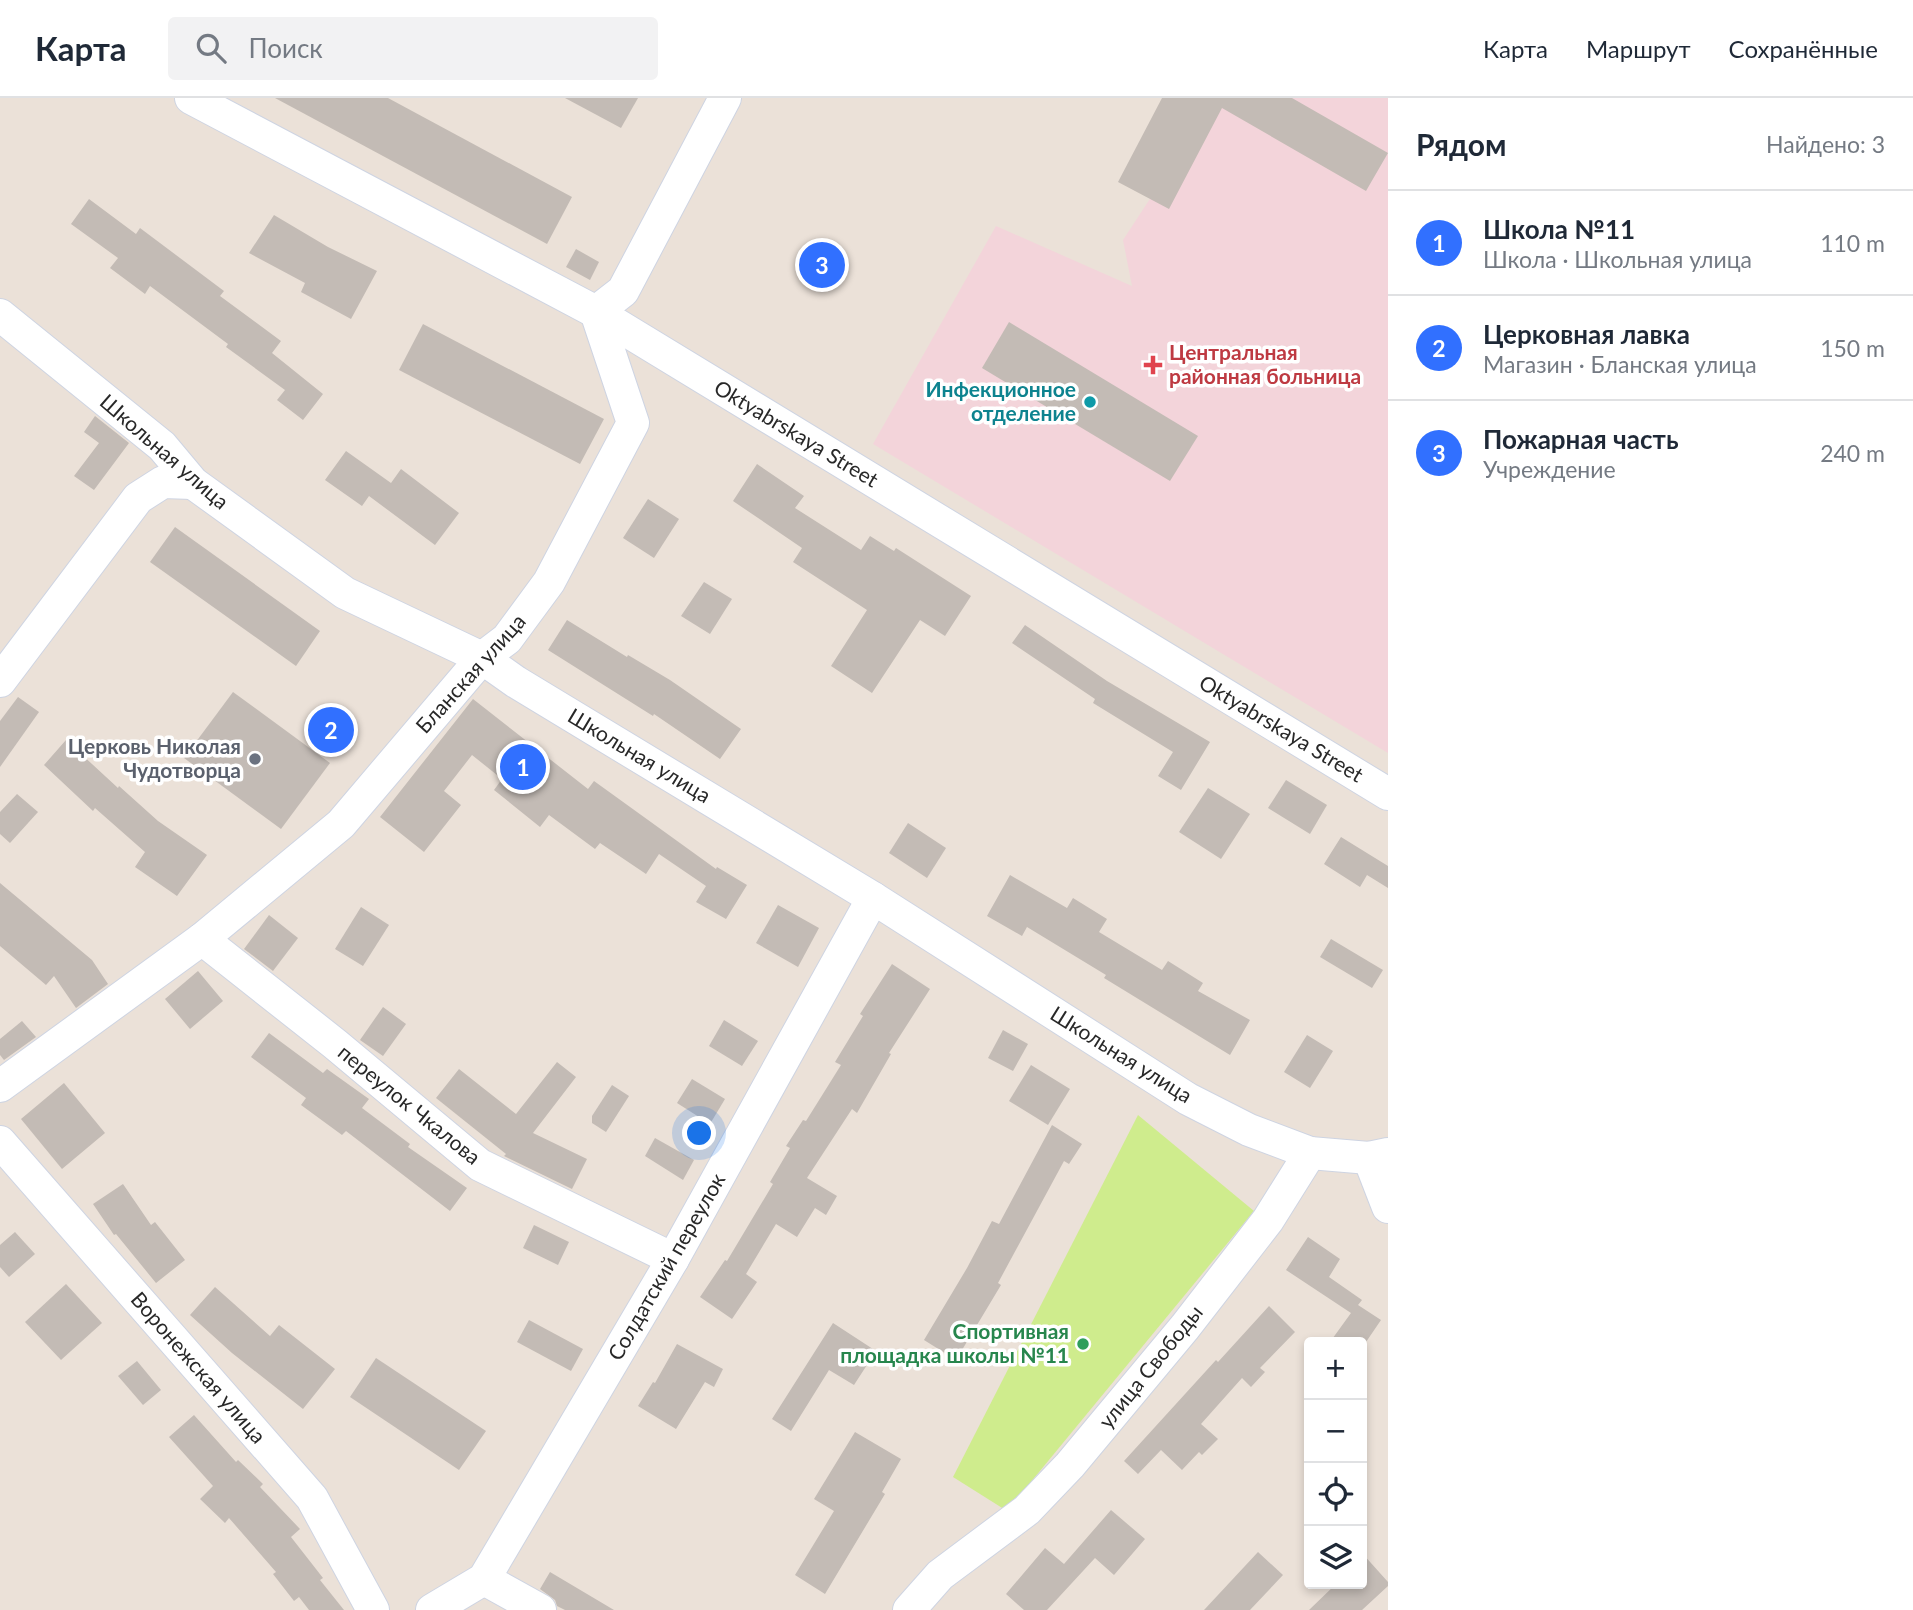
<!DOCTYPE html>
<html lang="ru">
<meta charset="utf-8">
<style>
body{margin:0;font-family:Lato,sans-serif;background:#f2f2f3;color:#1f2937}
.controls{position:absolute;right:21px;bottom:21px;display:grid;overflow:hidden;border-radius:7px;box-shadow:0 4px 10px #0003}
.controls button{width:63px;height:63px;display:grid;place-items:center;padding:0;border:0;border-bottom:2px solid #e0e1e3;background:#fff;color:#1f2937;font:35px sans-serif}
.you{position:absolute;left:700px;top:1036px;width:24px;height:24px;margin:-18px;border:5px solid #fff;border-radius:50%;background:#1a73e8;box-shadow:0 0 0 10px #1a73e833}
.badge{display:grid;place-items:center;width:46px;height:46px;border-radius:50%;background:#3170ff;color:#fff;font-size:23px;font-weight:700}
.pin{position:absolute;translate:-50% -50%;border:4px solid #fff;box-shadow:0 2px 7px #0006}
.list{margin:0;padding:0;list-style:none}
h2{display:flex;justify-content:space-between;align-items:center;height:91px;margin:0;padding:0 28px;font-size:30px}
h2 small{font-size:23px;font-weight:400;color:#747a83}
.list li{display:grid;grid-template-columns:46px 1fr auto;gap:21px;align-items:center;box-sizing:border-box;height:105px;padding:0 28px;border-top:2px solid #e0e1e3}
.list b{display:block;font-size:26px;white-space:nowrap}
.list p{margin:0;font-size:23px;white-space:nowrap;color:#747a83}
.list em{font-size:23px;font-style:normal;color:#747a83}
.icon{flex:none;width:38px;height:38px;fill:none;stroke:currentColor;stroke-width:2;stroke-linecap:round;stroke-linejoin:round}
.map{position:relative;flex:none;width:1388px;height:1512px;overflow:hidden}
header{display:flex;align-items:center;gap:42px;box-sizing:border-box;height:98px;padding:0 35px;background:#fff;border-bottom:2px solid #e0e1e3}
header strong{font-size:33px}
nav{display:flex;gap:38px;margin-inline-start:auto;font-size:24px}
.search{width:490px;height:63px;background:#f2f2f3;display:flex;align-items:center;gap:18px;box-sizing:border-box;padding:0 24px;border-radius:7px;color:#747a83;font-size:26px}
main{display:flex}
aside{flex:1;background:#fff}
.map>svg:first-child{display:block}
.medical{fill:#f3d4da}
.pitch{fill:#cfec8d}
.building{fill:#c3bbb5}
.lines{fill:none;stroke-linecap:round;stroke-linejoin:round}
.minor-casing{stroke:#ced4e2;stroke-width:34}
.minor{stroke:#fff;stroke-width:32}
.health-dot{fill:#e0444e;stroke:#fff;stroke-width:2.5}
.culture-dot{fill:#0f9aa8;stroke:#fff;stroke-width:2.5}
.worship-dot{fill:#6b7280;stroke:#fff;stroke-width:2.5}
.leisure-dot{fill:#2e9e5b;stroke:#fff;stroke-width:2.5}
.labels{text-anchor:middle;stroke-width:7;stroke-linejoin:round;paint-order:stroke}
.health-label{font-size:21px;font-weight:bold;fill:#be3a42;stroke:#fff;text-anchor:start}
.culture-label{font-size:21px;font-weight:bold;fill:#0d838f;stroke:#fff;text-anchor:end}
.street-label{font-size:21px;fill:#282828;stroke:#fff}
.worship-label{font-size:21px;font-weight:bold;fill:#5b616d;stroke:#fff;text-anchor:end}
.leisure-label{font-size:21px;font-weight:bold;fill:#27864d;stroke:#fff;text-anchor:end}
</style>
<header>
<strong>Карта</strong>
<div class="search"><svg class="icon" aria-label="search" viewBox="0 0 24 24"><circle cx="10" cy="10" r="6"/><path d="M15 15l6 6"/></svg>Поиск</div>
<nav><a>Карта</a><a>Маршрут</a><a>Сохранённые</a></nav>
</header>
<main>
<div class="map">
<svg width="1388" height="1512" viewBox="0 0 1388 1512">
<rect width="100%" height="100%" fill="#ebe1d8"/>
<!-- medical -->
<path class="medical" d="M1216 0H1388V655L873 346 996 128 1132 188 1123 142Z"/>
<!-- pitch -->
<path class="pitch" d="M1138 1017 1254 1113 1007 1413 953 1379Z"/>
<!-- building -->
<g class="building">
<path d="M275 0H388L572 99 547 146Z"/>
<path d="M565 0H638L621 30Z"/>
<path d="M1162 0H1292L1388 55 1366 93 1222 10 1169 111 1118 84Z"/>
<path d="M89 101 136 136 140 130 224 193 220 198 281 243 272 255 323 296 303 322 277 302 285 292 226 249 228 246 150 188 145 196 110 170 118 160 71 126Z"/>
<path d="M274 117 328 149 377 173 351 221 301 194 305 185 249 155Z"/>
<path d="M576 151 599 164 590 182 566 169Z"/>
<path d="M1009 224 1198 338 1170 383 982 270Z"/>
<path d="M423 226 604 321 580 366 399 272Z"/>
<path d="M95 318 129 345 94 392 74 378 99 345 84 334Z"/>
<path d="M346 353 391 385 401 371 459 415 435 447 369 398 362 408 325 382Z"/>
<path d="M757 366 804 398 795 410 861 452 870 438 894 453 896 450 971 498 945 538 920 522 872 595 831 568 867 512 793 464 802 450 733 403Z"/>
<path d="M648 401 679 421 654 460 623 440Z"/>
<path d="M175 429 320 533 296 568 150 464Z"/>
<path d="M704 484 732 501 710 536 681 518Z"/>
<path d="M567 522 627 559 628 557 670 582 741 631 720 661 654 616 653 618 548 552Z"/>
<path d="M1025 527 1107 583 1210 644 1181 692 1158 678 1173 654 1093 605 1095 601 1012 545Z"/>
<path d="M233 594 330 665 281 731 184 660Z"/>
<path d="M18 599 39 614 0 669V623Z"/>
<path d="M473 601 588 691 594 683 716 771 717 769 747 787 726 821 696 804 706 788 659 756 646 776 600 745 595 751 549 717 540 729 494 692 502 681 472 657 444 693 461 707 424 754 380 719Z"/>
<path d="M66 642 118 690 119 688 158 723 207 757 177 798 135 769 145 754 95 710 93 713 44 667Z"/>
<path d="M1286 682 1327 707 1310 736 1268 710Z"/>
<path d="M1208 690 1250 716 1221 761 1179 734Z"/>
<path d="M17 696 38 714 10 745 0 736V714Z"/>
<path d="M908 725 946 750 927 780 889 755Z"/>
<path d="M1341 739 1388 768V790L1367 777 1360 789 1324 766Z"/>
<path d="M1010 777 1067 810 1073 800 1107 821 1099 834 1162 872 1168 863 1203 885 1198 893 1250 922 1230 957 1104 880 1106 877 1027 829 1022 838 987 818Z"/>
<path d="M0 785 92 862 108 886 76 910 54 878 46 887 0 848Z"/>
<path d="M778 807 819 830 798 869 756 845Z"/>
<path d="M361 809 389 827 363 868 335 851Z"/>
<path d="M269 817 298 840 273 873 244 851Z"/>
<path d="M1331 841 1383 872 1372 890 1320 859Z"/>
<path d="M892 866 930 891 889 955 891 956 857 1015 852 1011 807 1080 837 1098 826 1117 815 1110 797 1139 776 1126 746 1176 757 1184 732 1221 700 1199 725 1162 727 1163 773 1086 770 1084 790 1050 786 1048 803 1022 806 1023 841 967 835 964 863 918 860 916Z"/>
<path d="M198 873 223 903 190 931 165 901Z"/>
<path d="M383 909 406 926 383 958 360 942Z"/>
<path d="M724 922 758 943 742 968 709 948Z"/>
<path d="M22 923 36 939 4 962 0 957V941Z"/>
<path d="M1003 932 1028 946 1013 973 988 960Z"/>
<path d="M269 935 323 975 327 971 369 1001 362 1010 410 1046 408 1049 467 1090 450 1113 346 1033 342 1037 301 1007 306 1000 251 959Z"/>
<path d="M1307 937 1333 953 1310 990 1284 974Z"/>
<path d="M557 964 576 979 533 1035 587 1061 572 1091 504 1058 506 1056 436 1000 459 971 516 1016Z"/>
<path d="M1031 967 1070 991 1048 1027 1009 1003Z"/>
<path d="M692 981 725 1001 710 1026 677 1005Z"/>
<path d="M64 985 105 1035 62 1071 21 1021Z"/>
<path d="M612 987 629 998 606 1034 592 1025V1018Z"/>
<path d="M1052 1027 1082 1046 1069 1066 1064 1063 998 1185 1001 1187 956 1262 924 1242 967 1170 992 1123 999 1126Z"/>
<path d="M655 1040 694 1062 683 1082 645 1058Z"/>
<path d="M123 1086 151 1127 155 1124 185 1162 156 1185 116 1136 114 1137 93 1106Z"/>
<path d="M534 1127 569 1144 558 1167 523 1150Z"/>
<path d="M15 1134 35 1156 9 1179 0 1169V1147Z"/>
<path d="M1308 1139 1340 1161 1329 1179 1362 1202 1358 1207 1381 1222 1366 1244H1330L1351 1215 1286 1172Z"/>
<path d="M66 1186 102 1225 61 1262 25 1224Z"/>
<path d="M215 1189 270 1238 279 1227 335 1271 303 1311 232 1255 190 1217Z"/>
<path d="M1269 1208 1295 1234 1260 1270 1265 1274 1251 1289 1242 1280 1201 1326 1218 1341 1202 1357 1199 1354 1182 1372 1161 1352 1138 1376 1124 1363 1216 1262 1218 1264Z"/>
<path d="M529 1222 583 1251 571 1273 517 1244Z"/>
<path d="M833 1225 876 1253 854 1287 829 1272 791 1333 772 1321Z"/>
<path d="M677 1246 723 1271 714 1289 705 1284 676 1331 638 1308 653 1284 655 1285Z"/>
<path d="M376 1260 486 1333 459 1372 350 1299Z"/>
<path d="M137 1263 161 1292 143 1307 118 1278Z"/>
<path d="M194 1317 236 1364 238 1362 263 1386 260 1389 300 1431 291 1439 323 1480 320 1482 344 1512H309L299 1499 294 1503 273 1476 276 1474 229 1420 225 1425 200 1401 213 1388 169 1339Z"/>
<path d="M855 1334 901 1361 882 1394 885 1396 825 1496 795 1477 834 1413 814 1401Z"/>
<path d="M1111 1412 1145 1441 1114 1477 1095 1460 1047 1512H1024L1006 1496 1045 1450 1064 1466Z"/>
<path d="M1258 1454 1283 1477 1250 1512H1204Z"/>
<path d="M1362 1455 1388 1484V1488L1362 1512H1309L1336 1486H1362Z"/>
<path d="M550 1474 614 1512H565L557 1508 555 1502 540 1491Z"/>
</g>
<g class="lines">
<!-- minor casing -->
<g class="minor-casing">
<g id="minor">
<path d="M191 0 596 214 1388 696"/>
<path d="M0 217 162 348 193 385 345 495 482 560 516 584 873 800 1188 1001 1249 1032 1310 1055 1369 1060 1388 1056"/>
<path d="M0 583 138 400 163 384 193 385"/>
<path d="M202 841 335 946 480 1067 673 1161"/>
<path d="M0 988 202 841 341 726 482 560 507 541 549 484 633 325 596 214 623 193 725 0"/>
<path d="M0 1044 312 1400 373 1512"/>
<path d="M1369 1060 1388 1109"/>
<path d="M484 1481 540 1512"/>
<path d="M432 1512 484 1481 673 1161 873 800"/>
<path d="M909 1512 940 1477 1027 1412 1070 1367 1185 1229 1268 1122 1310 1055"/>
</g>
</g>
<!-- minor -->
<use href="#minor" class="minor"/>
</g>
<!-- markers -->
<path class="health-dot" d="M1149.5 256.5h7v7h7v7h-7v7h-7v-7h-7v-7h7z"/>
<circle class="culture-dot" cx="1090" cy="304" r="7"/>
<circle class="worship-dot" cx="255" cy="661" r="7"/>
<circle class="leisure-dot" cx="1083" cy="1246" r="7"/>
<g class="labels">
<!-- health labels -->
<g class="health-label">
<text x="1169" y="262">Центральная<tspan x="1169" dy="24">районная больница</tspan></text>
</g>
<!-- culture labels -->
<g class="culture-label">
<text x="1076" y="299">Инфекционное<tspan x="1076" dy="24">отделение</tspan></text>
</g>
<!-- street labels -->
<g class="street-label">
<text transform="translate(796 336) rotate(31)" y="7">Oktyabrskaya Street</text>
<text transform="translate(164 354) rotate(41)" y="7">Школьная улица</text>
<text transform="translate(471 576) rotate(-48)" y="7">Бланская улица</text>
<text transform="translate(1281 631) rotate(31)" y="7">Oktyabrskaya Street</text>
<text transform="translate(639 658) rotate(31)" y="7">Школьная улица</text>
<text transform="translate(1121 957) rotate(32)" y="7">Школьная улица</text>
<text transform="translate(409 1007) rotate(39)" y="7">переулок Чкалова</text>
<text transform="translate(667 1169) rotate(-60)" y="7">Солдатский переулок</text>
<text transform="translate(1151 1269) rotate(-51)" y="7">улица Свободы</text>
<text transform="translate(198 1270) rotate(49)" y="7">Воронежская улица</text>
</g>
<!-- worship labels -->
<g class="worship-label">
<text x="241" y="656">Церковь Николая<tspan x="241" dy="24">Чудотворца</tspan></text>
</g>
<!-- leisure labels -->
<g class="leisure-label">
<text x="1069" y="1241">Спортивная<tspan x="1069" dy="24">площадка школы №11</tspan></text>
</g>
</g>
</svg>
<div class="controls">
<button>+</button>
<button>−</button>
<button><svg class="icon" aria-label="locate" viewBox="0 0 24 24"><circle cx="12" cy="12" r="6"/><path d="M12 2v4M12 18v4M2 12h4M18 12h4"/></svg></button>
<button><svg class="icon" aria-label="layers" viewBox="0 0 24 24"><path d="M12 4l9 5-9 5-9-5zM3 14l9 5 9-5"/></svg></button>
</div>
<div class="you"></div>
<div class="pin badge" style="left:523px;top:669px">1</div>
<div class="pin badge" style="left:331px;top:632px">2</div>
<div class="pin badge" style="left:822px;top:167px">3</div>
</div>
<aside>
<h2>Рядом<small>Найдено: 3</small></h2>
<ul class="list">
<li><span class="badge">1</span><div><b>Школа №11</b><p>Школа · Школьная улица</p></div><em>110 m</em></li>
<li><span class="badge">2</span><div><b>Церковная лавка</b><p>Магазин · Бланская улица</p></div><em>150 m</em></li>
<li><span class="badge">3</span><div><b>Пожарная часть</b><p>Учреждение</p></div><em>240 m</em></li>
</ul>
</aside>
</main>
